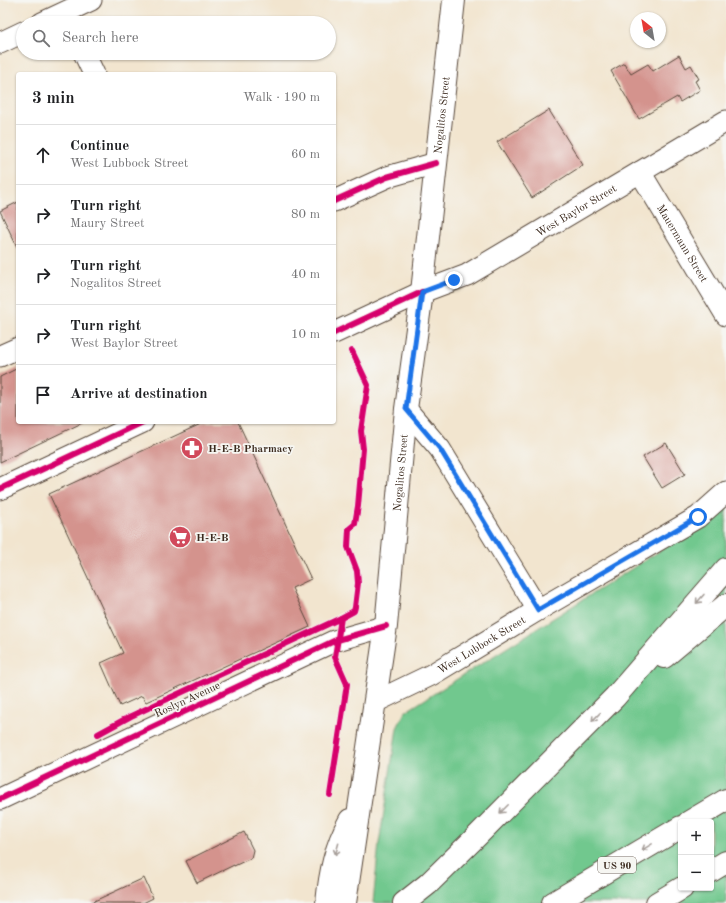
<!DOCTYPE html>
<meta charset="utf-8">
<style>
body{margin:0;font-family:"Old Standard TT",serif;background:#f6f6f6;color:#202124}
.controls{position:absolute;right:12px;bottom:12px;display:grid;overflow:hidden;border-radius:4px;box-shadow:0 1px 3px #0004}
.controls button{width:36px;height:36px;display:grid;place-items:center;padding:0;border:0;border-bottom:1px solid #e0e0e0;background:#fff;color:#202124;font:20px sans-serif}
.compass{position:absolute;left:630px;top:12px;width:36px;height:36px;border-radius:50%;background:#fff;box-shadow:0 1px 3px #0004;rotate:329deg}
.stop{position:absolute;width:12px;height:12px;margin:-9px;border:3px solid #1a73e8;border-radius:50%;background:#fff}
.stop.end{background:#1a73e8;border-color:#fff;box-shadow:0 1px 4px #0008}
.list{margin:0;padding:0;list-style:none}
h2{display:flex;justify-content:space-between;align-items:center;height:52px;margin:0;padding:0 16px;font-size:17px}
h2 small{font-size:13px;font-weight:400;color:#757577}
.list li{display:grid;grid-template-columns:26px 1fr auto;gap:12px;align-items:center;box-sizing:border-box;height:60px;padding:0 16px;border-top:1px solid #e0e0e0}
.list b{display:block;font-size:15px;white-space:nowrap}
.list p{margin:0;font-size:13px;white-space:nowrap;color:#757577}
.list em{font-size:13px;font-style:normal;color:#757577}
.icon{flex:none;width:22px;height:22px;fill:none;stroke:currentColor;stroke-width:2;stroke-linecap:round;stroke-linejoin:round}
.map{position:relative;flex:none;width:726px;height:903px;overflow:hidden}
.search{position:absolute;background:#fff;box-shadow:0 1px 3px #0004;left:16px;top:16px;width:320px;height:44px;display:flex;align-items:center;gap:10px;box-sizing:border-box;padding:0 14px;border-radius:22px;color:#757577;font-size:15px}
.panel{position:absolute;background:#fff;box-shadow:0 1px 3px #0004;left:16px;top:72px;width:320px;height:352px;border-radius:4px}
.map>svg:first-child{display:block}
.green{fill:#71c88e;stroke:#567956;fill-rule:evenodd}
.building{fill:#d4938d}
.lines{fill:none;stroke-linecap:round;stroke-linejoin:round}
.street-casing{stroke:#564639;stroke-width:23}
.primary-casing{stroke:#564639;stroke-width:24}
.highway-casing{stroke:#564639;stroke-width:24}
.street{stroke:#fff;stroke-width:21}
.primary{stroke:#fff;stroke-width:22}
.highway{stroke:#fff;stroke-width:22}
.cycleway-casing{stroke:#f6f6f2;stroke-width:8}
.cycleway{stroke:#d6006c;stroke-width:6}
.oneway{stroke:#a79f9a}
.route{stroke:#1a73e8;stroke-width:5}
.labels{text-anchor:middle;stroke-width:3.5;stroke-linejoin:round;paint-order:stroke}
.shield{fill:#f6f6f2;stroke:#73675e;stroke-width:1}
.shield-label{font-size:10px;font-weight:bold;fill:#3b2a1e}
.street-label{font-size:11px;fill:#3b2a1e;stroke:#f6f6f2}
.poi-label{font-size:11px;font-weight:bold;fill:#3b2a1e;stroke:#f6f6f2;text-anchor:start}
</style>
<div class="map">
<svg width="726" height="903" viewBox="0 0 726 903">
<rect width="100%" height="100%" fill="#f6f6f2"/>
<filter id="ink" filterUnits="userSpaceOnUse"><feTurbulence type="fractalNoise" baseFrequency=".025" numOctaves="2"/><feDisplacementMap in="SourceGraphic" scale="8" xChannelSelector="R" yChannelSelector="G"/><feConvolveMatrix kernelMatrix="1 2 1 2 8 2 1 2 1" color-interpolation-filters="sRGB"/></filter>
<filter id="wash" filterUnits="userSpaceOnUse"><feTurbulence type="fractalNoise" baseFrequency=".012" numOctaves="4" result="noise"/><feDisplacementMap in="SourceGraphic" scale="16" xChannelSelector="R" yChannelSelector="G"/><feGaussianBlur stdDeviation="0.9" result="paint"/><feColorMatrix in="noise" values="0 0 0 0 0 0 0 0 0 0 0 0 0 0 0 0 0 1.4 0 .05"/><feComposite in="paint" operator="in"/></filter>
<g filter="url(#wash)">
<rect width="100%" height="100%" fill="#f2e5cf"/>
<!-- green -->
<path class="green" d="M726 508V903H373L379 843 397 728 405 712 723 511ZM681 822H711V888H681Z"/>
<g id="blocks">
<!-- building -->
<g class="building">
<path d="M679 55 686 68 691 65 699 79 695 81 700 90 680 102 677 97 639 119 611 71 624 63 631 74 648 64 653 71Z"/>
<path d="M549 110 583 165 532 198 497 142Z"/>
<path d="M18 202V249L0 211Z"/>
<path d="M18 368V422H84L0 462V377Z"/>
<path d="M205 422H238L311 579 292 588 310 627 146 702 142 696 120 706 101 663 123 653 49 494Z"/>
<path d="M666 443 685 474 662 488 643 457Z"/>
<path d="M244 832 253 850 251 858 234 866V865L197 883 186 861Z"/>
<path d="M144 878 153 898 143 903H90Z"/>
</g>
</g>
</g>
<g filter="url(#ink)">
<use href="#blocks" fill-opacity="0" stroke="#564639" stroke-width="1"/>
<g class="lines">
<!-- street casing -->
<g class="street-casing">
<g id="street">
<path d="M42 23 91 0"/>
<path d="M0 43 23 32"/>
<path d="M84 53 94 74"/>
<path id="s1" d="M640 172 726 315"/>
<path d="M334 201 387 177 436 163"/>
<path id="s2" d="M334 333 422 292 467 275 726 121"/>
<path d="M0 356 18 348"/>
<path d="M406 409 440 449 538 610"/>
<path d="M0 489 143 422"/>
<path id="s3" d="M375 702 431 675 538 610 698 517 726 492"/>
<path d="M0 799 334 641 386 626"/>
</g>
</g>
<!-- primary casing -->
<g class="primary-casing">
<g id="primary">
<path d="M327 903C330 873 335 847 350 820"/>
<path id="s4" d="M345 903 386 626 406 409 422 292 454 0"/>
</g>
</g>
<!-- highway casing -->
<g class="highway-casing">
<g id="highway">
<path d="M664 657 726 605"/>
<path d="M689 822 726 800"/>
<path d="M711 871 726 862"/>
<path d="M404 903 428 884 478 835 615 697 726 569"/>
<path d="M553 903 681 827"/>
<path d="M657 903 682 888"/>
</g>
</g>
<!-- street -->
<use href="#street" class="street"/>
<!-- primary -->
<use href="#primary" class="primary"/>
<!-- highway -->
<use href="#highway" class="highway"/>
<!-- cycleway casing -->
<g class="cycleway-casing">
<g id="cycleway">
<path d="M334 201 387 177 436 163"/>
<path d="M334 333 422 292"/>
<path d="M0 489 143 422"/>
<path d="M98 734 131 716 341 618"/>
<path d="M330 795 347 684 335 657 341 618 354 611 355 607 358 583 357 571 348 547 349 529 355 524 358 506 363 449 361 431 368 385 352 351"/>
<path d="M0 799 334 641 386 626"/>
</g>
</g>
<!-- cycleway -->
<use href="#cycleway" class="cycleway"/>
</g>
<!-- one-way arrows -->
<defs><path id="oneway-shaft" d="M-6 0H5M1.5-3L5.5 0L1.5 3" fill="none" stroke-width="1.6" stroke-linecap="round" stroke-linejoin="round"/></defs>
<g class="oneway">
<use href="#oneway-shaft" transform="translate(700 599) rotate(131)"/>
<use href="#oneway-shaft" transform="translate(596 717) rotate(134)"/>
<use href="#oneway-shaft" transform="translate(504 809) rotate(135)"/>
<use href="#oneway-shaft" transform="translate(647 847) rotate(149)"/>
<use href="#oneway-shaft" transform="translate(337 849) rotate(106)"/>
</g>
</g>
<g class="lines" filter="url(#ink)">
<!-- route -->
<path class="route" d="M454 280 422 292 406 409 440 449 538 610 698 517"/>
</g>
<!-- icons -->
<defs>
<g id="pharmacy-disc" transform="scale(1.15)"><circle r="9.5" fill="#d1495b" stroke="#f6f6f2"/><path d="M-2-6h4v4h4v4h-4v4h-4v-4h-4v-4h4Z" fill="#fff"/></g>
<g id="supermarket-disc" transform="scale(1.15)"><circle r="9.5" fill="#d1495b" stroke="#f6f6f2"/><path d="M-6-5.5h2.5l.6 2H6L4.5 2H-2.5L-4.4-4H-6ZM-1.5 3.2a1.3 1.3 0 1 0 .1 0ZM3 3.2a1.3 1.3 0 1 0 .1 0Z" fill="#fff"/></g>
</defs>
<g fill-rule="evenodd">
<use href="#pharmacy-disc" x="192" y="448"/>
<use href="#supermarket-disc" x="180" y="537"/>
</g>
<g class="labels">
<!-- shield labels -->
<rect class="shield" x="598" y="857" width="38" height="16" rx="3"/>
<g class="shield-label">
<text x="617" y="869">US 90</text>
</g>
<!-- street labels -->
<g class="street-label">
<text dy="4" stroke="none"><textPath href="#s4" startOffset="794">Nogalitos Street</textPath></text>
<text dy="4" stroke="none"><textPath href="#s2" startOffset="272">West Baylor Street</textPath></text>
<text dy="4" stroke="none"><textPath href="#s1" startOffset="83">Mauermann Street</textPath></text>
<text dy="4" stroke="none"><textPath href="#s4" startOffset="434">Nogalitos Street</textPath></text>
<text dy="4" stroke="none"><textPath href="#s3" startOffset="121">West Lubbock Street</textPath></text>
<text transform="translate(187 699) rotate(-25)" y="4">Roslyn Avenue</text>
</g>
<!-- poi labels -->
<g class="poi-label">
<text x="208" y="452">H-E-B Pharmacy</text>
<text x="196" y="541">H-E-B</text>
</g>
</g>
</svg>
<div class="controls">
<button>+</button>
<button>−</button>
</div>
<svg class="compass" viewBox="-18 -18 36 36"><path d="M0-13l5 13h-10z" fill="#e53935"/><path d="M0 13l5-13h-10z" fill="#757577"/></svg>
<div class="stop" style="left:698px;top:517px"></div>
<div class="stop end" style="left:454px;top:280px"></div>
<div class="search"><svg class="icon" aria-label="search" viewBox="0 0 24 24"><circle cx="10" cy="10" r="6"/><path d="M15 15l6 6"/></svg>Search here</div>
<section class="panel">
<h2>3 min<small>Walk · 190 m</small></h2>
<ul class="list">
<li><svg class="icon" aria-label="ahead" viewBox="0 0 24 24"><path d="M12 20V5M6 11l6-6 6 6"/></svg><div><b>Continue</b><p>West Lubbock Street</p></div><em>60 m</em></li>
<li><svg class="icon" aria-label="right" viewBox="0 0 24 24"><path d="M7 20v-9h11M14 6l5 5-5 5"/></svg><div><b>Turn right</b><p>Maury Street</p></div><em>80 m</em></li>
<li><svg class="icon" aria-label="right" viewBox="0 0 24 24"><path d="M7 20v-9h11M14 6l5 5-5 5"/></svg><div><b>Turn right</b><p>Nogalitos Street</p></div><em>40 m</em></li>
<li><svg class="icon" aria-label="right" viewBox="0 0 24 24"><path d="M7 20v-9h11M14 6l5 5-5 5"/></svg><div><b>Turn right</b><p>West Baylor Street</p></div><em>10 m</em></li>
<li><svg class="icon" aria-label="arrive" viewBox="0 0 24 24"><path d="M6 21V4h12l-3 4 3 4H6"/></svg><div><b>Arrive at destination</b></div></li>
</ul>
</section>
</div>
